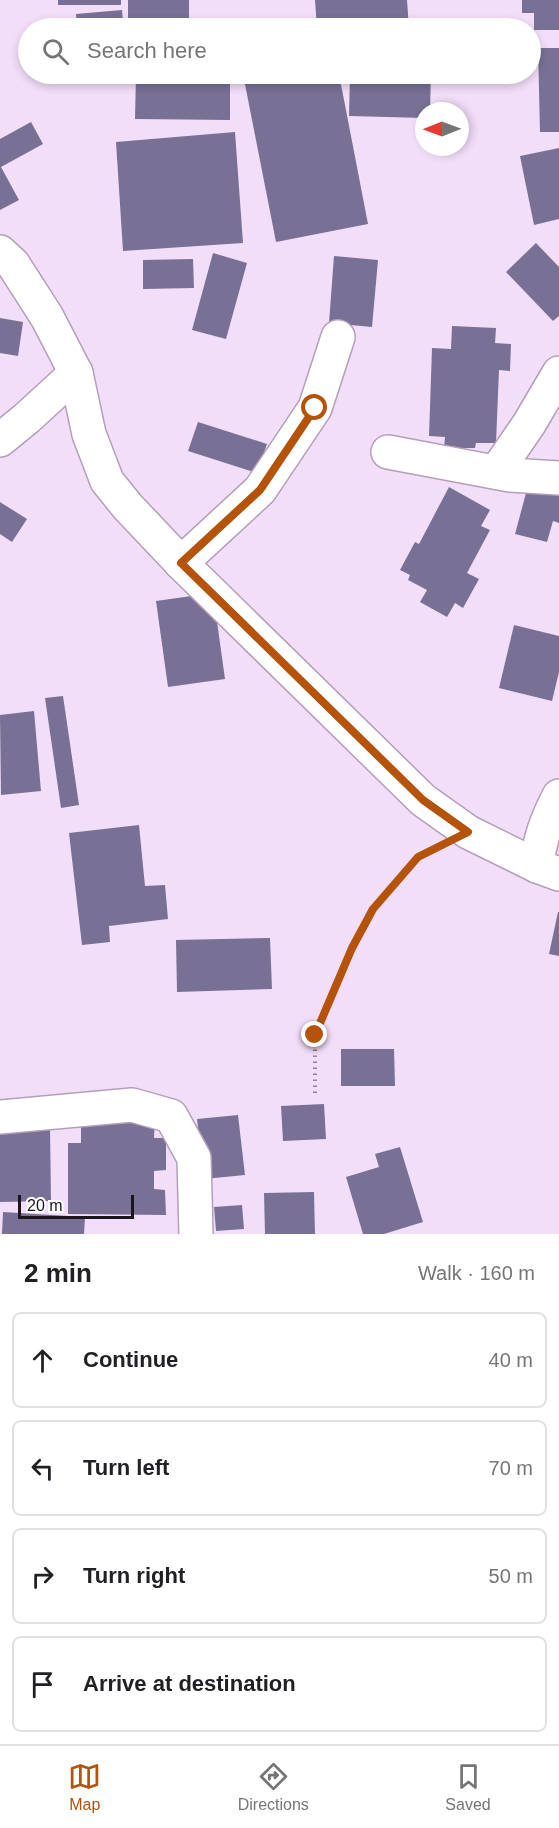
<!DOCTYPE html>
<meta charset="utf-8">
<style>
body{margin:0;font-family:Arial,sans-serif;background:#f2f2f2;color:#202124}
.compass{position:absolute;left:415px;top:102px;width:54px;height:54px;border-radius:50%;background:#fff;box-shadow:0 3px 9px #0003;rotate:269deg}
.scale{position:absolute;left:18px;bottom:15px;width:116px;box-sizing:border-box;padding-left:6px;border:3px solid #1c151e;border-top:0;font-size:16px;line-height:21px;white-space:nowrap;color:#1c151e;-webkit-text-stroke:4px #fff;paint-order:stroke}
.stop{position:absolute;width:18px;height:18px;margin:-14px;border:4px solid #b45309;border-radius:50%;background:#fff}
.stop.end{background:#b45309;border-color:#fff;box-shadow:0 2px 6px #0008}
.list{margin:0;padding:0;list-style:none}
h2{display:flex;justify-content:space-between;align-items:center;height:78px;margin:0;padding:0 24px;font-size:26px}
h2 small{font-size:20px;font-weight:400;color:#757577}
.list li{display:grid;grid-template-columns:39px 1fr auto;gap:18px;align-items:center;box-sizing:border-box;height:96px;margin:0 12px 12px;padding:0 12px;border:2px solid #e0e0e0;border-radius:9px}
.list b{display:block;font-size:22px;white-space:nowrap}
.list em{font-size:20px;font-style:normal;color:#757577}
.icon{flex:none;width:33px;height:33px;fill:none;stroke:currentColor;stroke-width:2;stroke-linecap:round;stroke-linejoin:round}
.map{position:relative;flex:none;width:559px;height:1234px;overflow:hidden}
.search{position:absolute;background:#fff;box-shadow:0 3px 9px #0003;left:18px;right:18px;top:18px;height:66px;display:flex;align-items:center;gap:15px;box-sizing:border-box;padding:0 21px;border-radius:33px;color:#757577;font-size:22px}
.sheet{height:510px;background:#fff}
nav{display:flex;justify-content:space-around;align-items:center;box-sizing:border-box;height:84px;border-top:2px solid #e0e0e0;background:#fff;font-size:16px;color:#757577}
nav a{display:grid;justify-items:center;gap:3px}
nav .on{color:#b45309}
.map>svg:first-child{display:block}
.building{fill:#787195}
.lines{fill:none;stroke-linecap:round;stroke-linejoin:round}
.street-casing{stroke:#b39fb8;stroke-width:36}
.path{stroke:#908194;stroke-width:4;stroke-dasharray:1.5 4.5;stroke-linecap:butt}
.street{stroke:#fff;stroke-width:33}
.route{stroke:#b45309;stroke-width:8}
</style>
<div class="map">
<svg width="559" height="1234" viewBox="0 0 559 1234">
<rect width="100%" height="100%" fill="#f3def9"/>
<!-- building -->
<g class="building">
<rect x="58" y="0" width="63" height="5"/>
<path d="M128 0H189V22L128 21Z"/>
<path d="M315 0H407L409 28H317Z"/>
<path d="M522 0H559V30H534V13H522Z"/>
<path d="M122 10 123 22 77 26 76 14Z"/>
<path d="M538 48H559V132H540Z"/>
<path d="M136 74H230V120L135 119Z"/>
<path d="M243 74H339L368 224 276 242Z"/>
<path d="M350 74H431L430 111H424V118L349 116Z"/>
<path d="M31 122 43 144 1 167 19 200 0 210V139Z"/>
<path d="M235 132 243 243 123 251 116 142Z"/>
<path d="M559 148V219L534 225 520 156Z"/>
<path d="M536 243 559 267V316L553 321 506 272Z"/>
<path d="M213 253 247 263 226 339 192 330Z"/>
<path d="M334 256 378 260 372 327 329 323Z"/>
<path d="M193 259 194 288 143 289V260Z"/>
<path d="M0 318 23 322 18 356 0 353Z"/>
<path d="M452 326 496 328 495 343 511 344 510 371 499 370 496 443H476L475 448H444L445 437 429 436 432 348 451 349Z"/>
<path d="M198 422 267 444 257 473 188 451Z"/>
<path d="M529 482 559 491V523L553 521 547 542 515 534Z"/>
<path d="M449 487 490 510 481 526 490 530 467 573 479 579 463 608 455 603 447 617 420 602 427 590 408 580 410 575 400 570 415 542 419 544Z"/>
<path d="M0 502 27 519 12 542 0 534Z"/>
<path d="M213 593 225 679 168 687 156 601Z"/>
<path d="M514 625 559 636V672L552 701 499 688Z"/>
<path d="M63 696 79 805 61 808 45 698Z"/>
<path d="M34 711 41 791 1 795 0 715Z"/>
<path d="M139 825 145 886 165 885 168 919 109 926 110 942 82 945 69 833Z"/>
<path d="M558 912H559V956L549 954Z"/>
<path d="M270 938 272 989 177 992 176 940Z"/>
<path d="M341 1049H394L395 1086H341Z"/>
<path d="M324 1104 326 1139 283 1141 281 1106Z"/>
<path d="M238 1115 245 1175 204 1179 197 1119Z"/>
<path d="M81 1117 155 1118 154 1138H166V1170L154 1171V1189L165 1190 166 1215 68 1214V1143H81Z"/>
<path d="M50 1127 51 1201 0 1202V1129Z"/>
<path d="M400 1147 423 1222 384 1234H363L346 1177 379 1167 375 1154Z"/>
<path d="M314 1192 315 1234H265L264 1193Z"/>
<path d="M242 1205 244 1229 216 1231 214 1207Z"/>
<path d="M3 1212 85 1217 84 1234H2Z"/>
</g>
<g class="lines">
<!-- street casing -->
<g class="street-casing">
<g id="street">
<path d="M0 252 13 264 47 317 76 373 89 434 107 481 128 507 181 563 423 800 468 832 537 866 559 874"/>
<path d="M0 440 27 418 76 373"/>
<path d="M388 452 510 475 559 478"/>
<path d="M496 472 529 424 559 373"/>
<path d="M181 563 260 490 315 408 338 337"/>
<path d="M537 866C539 840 547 819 559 796"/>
<path d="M0 1117 132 1105 171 1116 194 1158 196 1234"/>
</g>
</g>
<!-- path -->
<path class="path" d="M315 1093V1035L352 948 373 909 418 857 430 851"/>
<!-- street -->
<use href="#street" class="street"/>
</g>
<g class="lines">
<!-- route -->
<path class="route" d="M315 408 260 490 181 563 423 800 468 832 418 857 373 909 352 948 315 1035"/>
</g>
</svg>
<svg class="compass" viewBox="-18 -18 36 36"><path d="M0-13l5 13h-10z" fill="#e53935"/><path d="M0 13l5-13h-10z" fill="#757577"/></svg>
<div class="scale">20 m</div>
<div class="stop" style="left:315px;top:408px"></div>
<div class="stop end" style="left:315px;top:1035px"></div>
<div class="search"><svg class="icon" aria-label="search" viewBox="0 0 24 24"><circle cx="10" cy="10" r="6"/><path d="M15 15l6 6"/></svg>Search here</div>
</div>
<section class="sheet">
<h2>2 min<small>Walk · 160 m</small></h2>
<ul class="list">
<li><svg class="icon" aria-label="ahead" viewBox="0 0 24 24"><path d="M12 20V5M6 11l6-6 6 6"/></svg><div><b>Continue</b></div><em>40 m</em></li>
<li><svg class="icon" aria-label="left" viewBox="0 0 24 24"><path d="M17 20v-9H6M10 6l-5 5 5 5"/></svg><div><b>Turn left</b></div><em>70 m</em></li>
<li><svg class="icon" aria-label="right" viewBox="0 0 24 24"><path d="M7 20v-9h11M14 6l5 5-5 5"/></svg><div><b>Turn right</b></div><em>50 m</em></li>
<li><svg class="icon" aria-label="arrive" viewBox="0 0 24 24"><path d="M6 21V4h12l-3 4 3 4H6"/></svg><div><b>Arrive at destination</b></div></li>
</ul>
</section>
<nav>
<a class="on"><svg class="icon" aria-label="map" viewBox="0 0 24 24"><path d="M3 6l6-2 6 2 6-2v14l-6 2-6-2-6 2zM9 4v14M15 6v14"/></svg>Map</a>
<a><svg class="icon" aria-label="directions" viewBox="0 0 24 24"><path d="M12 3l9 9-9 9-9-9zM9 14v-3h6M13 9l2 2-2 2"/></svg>Directions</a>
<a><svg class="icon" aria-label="saved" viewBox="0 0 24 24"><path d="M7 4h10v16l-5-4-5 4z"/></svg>Saved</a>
</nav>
